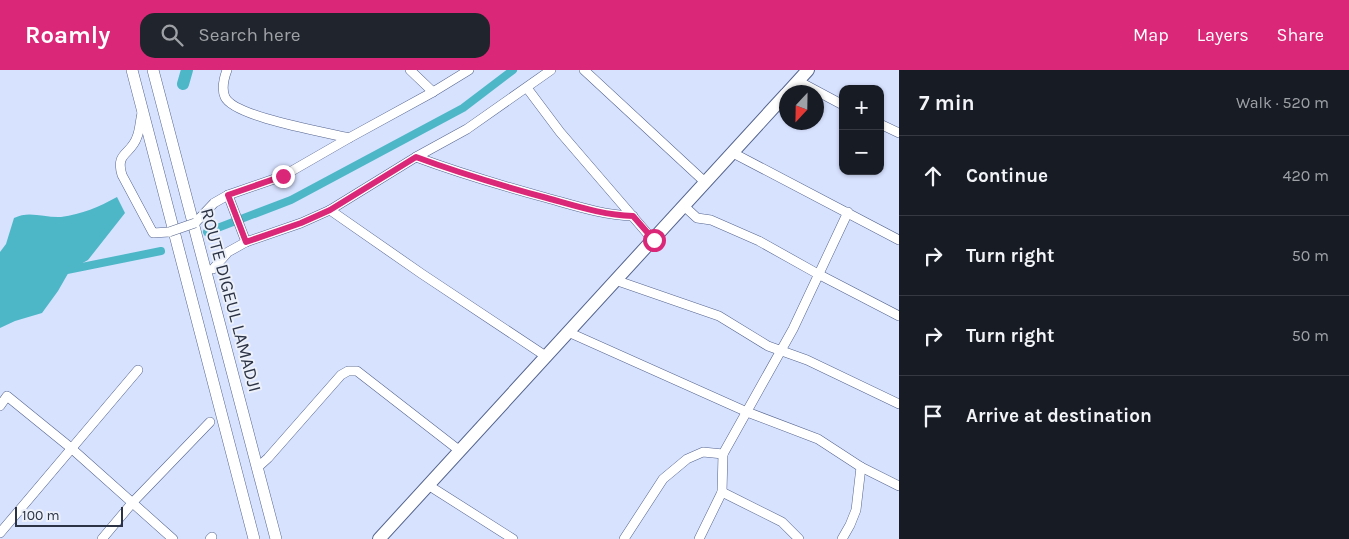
<!DOCTYPE html>
<meta charset="utf-8">
<style>
body{margin:0;font-family:Karla,sans-serif;background:#20242c;color:#f1f3f6}
.controls{position:absolute;right:15px;top:15px;display:grid;overflow:hidden;border-radius:10px;box-shadow:0 1px 4px #0004}
.controls button{width:45px;height:45px;display:grid;place-items:center;padding:0;border:0;border-bottom:1px solid #363941;background:#171b24;color:#f1f3f6;font:25px sans-serif}
.compass{position:absolute;left:779px;top:15px;width:45px;height:45px;border-radius:50%;background:#171b24;box-shadow:0 1px 4px #0004;rotate:202deg}
.scale{position:absolute;left:15px;bottom:12px;width:108px;box-sizing:border-box;padding-left:5px;border:2px solid #2c3345;border-top:0;font-size:14px;line-height:18px;white-space:nowrap;color:#2c3345;-webkit-text-stroke:4px #ecf0f9;paint-order:stroke}
.stop{position:absolute;width:15px;height:15px;margin:-11px;border:4px solid #db2777;border-radius:50%;background:#fff}
.stop.end{background:#db2777;border-color:#fff;box-shadow:0 1px 5px #0008}
.list{margin:0;padding:0;list-style:none}
h2{display:flex;justify-content:space-between;align-items:center;height:65px;margin:0;padding:0 20px;font-size:21px}
h2 small{font-size:16px;font-weight:400;color:#9ea1a6}
.list li{display:grid;grid-template-columns:32px 1fr auto;gap:15px;align-items:center;box-sizing:border-box;height:80px;padding:0 20px;border-top:1px solid #363941}
.list b{display:block;font-size:19px;white-space:nowrap}
.list em{font-size:16px;font-style:normal;color:#9ea1a6}
.icon{flex:none;width:28px;height:28px;fill:none;stroke:currentColor;stroke-width:2;stroke-linecap:round;stroke-linejoin:round}
.map{position:relative;flex:none;width:899px;height:469px;overflow:hidden}
header{display:flex;align-items:center;gap:30px;box-sizing:border-box;height:70px;padding:0 25px;background:#db2777;color:#fff}
header strong{font-size:24px}
nav{display:flex;gap:28px;margin-inline-start:auto;font-size:18px}
.search{width:350px;height:45px;background:#20242c;display:flex;align-items:center;gap:12px;box-sizing:border-box;padding:0 18px;border-radius:15px;color:#9ea1a6;font-size:19px}
main{display:flex}
aside{flex:1;background:#171b24}
.map>svg:first-child{display:block}
.water{fill:#4eb7c7}
.lines{fill:none;stroke-linecap:round;stroke-linejoin:round}
.canal{stroke:#4eb7c7;stroke-width:8}
.river{stroke:#4eb7c7;stroke-width:12}
.minor-casing{stroke:#55648d;stroke-width:10}
.major-casing{stroke:#55648d;stroke-width:12}
.highway-casing{stroke:#55648d;stroke-width:14}
.minor{stroke:#fff;stroke-width:9}
.major{stroke:#fff;stroke-width:11}
.highway{stroke:#fff;stroke-width:12}
.minor-bridge-casing{stroke:#55648d;stroke-width:10;stroke-linecap:butt}
.minor-bridge{stroke:#fff;stroke-width:9}
.route{stroke:#db2777;stroke-width:6}
.labels{text-anchor:middle;stroke-width:4;stroke-linejoin:round;paint-order:stroke}
.street-label{font-size:18px;fill:#2c3345;stroke:#ecf0f9}
</style>
<header>
<strong>Roamly</strong>
<div class="search"><svg class="icon" aria-label="search" viewBox="0 0 24 24"><circle cx="10" cy="10" r="6"/><path d="M15 15l6 6"/></svg>Search here</div>
<nav><a>Map</a><a>Layers</a><a>Share</a></nav>
</header>
<main>
<div class="map">
<svg width="899" height="469" viewBox="0 0 899 469">
<rect width="100%" height="100%" fill="#d7e2ff"/>
<!-- water -->
<path class="water" d="M117 127 125 143 88 190 70 200 58 221 42 243 15 251 0 258V182L6 174 14 148C29 140 45 148 61 147 82 144 99 137 117 127Z"/>
<g class="lines">
<!-- canal -->
<g class="canal">
<path d="M207 162 291 130 463 38 513 0"/>
<path d="M62 201 161 181"/>
</g>
<!-- river -->
<path class="river" d="M183 14 187 0"/>
<!-- minor casing -->
<g class="minor-casing">
<g id="minor">
<path d="M227 0C224 8 221 18 225 27 234 47 325 62 349 68"/>
<path d="M410 0 433 22"/>
<path d="M584 0 706 113"/>
<path d="M798 11 843 35"/>
<path d="M527 18 560 62 653 170"/>
<path d="M142 43C140 51 140 60 137 67 131 85 115 82 122 105L153 163 169 162"/>
<path d="M880 54 899 63"/>
<path d="M733 83 899 170"/>
<path d="M416 87C459 103 503 116 547 128 576 136 603 145 633 146"/>
<path d="M228 125 246 172"/>
<path d="M684 136 697 148 711 150 759 171 818 204 899 246"/>
<path d="M330 140 422 204 547 287"/>
<path d="M195 153 214 133 228 125 283 106 349 68 433 22 469 0"/>
<path d="M213 199 228 182 246 172 301 153 330 140 416 87 467 59 551 0"/>
<path d="M615 210 719 246 768 276 807 290 899 334"/>
<path d="M568 262 747 342 818 369 861 397 899 416"/>
<path d="M0 336 7 326 71 378 173 469"/>
<path d="M257 398 268 388 341 305 348 301H357L460 381"/>
<path d="M428 415 513 469"/>
<path d="M722 422 782 452 799 469"/>
<path d="M0 463 138 300"/>
<path d="M102 469 133 432 210 352"/>
<path d="M210 469 212 467"/>
<path d="M624 469 663 409 687 389 703 382 723 384 793 259 848 142"/>
<path d="M699 469 722 422 723 384"/>
<path d="M842 469 850 455 856 440 861 397"/>
</g>
</g>
<!-- major casing -->
<g class="major-casing">
<g id="major">
<path d="M132 0 254 469"/>
<path d="M153 0 276 469"/>
</g>
</g>
<!-- highway casing -->
<g class="highway-casing">
<g id="highway">
<path d="M788 22 808 0"/>
<path d="M379 469 786 24"/>
</g>
</g>
<!-- minor -->
<use href="#minor" class="minor"/>
<!-- major -->
<use href="#major" class="major"/>
<!-- highway -->
<use href="#highway" class="highway"/>
<!-- minor-bridge casing -->
<g class="minor-bridge-casing">
<path id="minor-bridge" d="M169 162 195 153"/>
</g>
<!-- minor-bridge -->
<use href="#minor-bridge" class="minor-bridge"/>
</g>
<g class="lines">
<!-- route -->
<path class="route" d="M283 106 228 125 246 172 301 153 330 140 416 87C459 103 503 116 547 128 576 136 603 145 633 146L654 170"/>
</g>
<g class="labels">
<!-- street labels -->
<g class="street-label">
<text transform="translate(231 230) rotate(75)" y="6">ROUTE DIGEUL LAMADJI</text>
</g>
</g>
</svg>
<div class="controls">
<button>+</button>
<button>−</button>
</div>
<svg class="compass" viewBox="-18 -18 36 36"><path d="M0-13l5 13h-10z" fill="#e53935"/><path d="M0 13l5-13h-10z" fill="#9ea1a6"/></svg>
<div class="scale">100 m</div>
<div class="stop" style="left:654px;top:170px"></div>
<div class="stop end" style="left:283px;top:106px"></div>
</div>
<aside>
<h2>7 min<small>Walk · 520 m</small></h2>
<ul class="list">
<li><svg class="icon" aria-label="ahead" viewBox="0 0 24 24"><path d="M12 20V5M6 11l6-6 6 6"/></svg><div><b>Continue</b></div><em>420 m</em></li>
<li><svg class="icon" aria-label="right" viewBox="0 0 24 24"><path d="M7 20v-9h11M14 6l5 5-5 5"/></svg><div><b>Turn right</b></div><em>50 m</em></li>
<li><svg class="icon" aria-label="right" viewBox="0 0 24 24"><path d="M7 20v-9h11M14 6l5 5-5 5"/></svg><div><b>Turn right</b></div><em>50 m</em></li>
<li><svg class="icon" aria-label="arrive" viewBox="0 0 24 24"><path d="M6 21V4h12l-3 4 3 4H6"/></svg><div><b>Arrive at destination</b></div></li>
</ul>
</aside>
</main>
